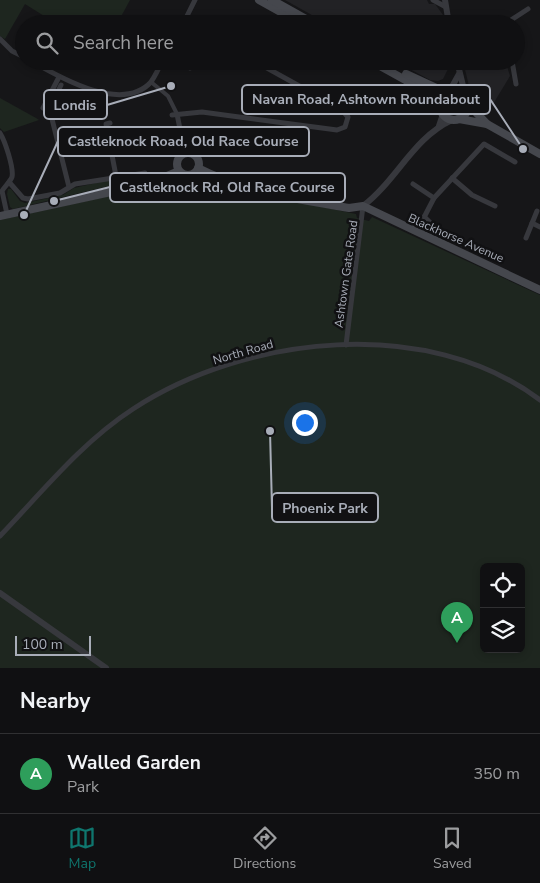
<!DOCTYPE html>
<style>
body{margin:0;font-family:"Nunito Sans",sans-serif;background:#19191b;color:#f1f3f6}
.controls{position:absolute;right:15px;bottom:15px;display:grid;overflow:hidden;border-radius:8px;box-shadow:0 2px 8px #0003}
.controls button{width:45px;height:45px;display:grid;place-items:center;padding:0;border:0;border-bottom:1px solid #303032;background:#101012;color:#f1f3f6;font:25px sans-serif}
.scale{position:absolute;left:15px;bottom:12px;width:76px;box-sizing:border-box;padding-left:5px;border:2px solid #a8adb8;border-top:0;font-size:14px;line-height:18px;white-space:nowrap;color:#a8adb8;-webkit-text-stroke:4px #111113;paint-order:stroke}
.you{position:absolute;left:304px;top:422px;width:18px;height:18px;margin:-12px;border:4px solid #fff;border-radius:50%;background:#1a73e8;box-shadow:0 0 0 8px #1a73e833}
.badge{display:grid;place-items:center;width:32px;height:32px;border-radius:50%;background:#0f766e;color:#fff;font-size:16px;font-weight:700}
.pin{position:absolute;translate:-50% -41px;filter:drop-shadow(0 1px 2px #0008)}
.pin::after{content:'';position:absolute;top:26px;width:18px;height:15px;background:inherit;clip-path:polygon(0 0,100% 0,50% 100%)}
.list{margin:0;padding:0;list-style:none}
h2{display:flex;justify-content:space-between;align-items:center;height:65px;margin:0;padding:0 20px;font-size:21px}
h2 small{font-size:16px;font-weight:400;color:#9c9d9f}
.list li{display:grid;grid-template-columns:32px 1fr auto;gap:15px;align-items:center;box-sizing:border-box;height:80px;padding:0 20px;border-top:1px solid #303032}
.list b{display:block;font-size:19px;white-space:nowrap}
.list p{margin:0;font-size:16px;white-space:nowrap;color:#9c9d9f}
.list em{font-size:16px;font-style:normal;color:#9c9d9f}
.icon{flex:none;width:28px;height:28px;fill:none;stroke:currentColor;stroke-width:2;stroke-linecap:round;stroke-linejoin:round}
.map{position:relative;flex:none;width:540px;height:668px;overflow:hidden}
.search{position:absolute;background:#101012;box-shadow:0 2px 8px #0003;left:15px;right:15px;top:15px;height:55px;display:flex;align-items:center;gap:12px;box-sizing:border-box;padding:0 18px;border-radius:28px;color:#9c9d9f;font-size:19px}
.sheet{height:145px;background:#101012}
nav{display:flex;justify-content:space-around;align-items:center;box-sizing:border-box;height:70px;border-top:1px solid #303032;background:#101012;font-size:14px;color:#9c9d9f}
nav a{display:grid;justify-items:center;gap:2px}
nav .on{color:#0f766e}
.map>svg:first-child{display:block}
.built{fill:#222225}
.green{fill:#1e261f;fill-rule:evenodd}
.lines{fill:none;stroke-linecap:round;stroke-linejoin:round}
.pedestrian{stroke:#37383d;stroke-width:4}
.minor{stroke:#37383d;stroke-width:5}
.tertiary{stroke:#37383d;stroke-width:6}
.secondary{stroke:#45474d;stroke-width:8}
.labels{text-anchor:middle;stroke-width:5;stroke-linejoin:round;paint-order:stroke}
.street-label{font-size:12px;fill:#a8adb8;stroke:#111113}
.leader{fill:none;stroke:#a8adb8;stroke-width:2}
.callout-dot{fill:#a8adb8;stroke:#111113;stroke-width:2}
.callout{fill:#111113;stroke:#a8adb8;stroke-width:2}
.callout-label{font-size:14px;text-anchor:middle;font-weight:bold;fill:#a8adb8}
</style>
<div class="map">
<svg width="540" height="668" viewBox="0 0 540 668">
<rect width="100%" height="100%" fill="#161618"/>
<!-- built -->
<g class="built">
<path d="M285 0H427L429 4H435L443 15 445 24H328Z"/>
<path d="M395 61H452L443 79 438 81 430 80Z"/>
<path d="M463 61 506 63 510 76 487 114 469 86Z"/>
</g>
<!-- green -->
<g class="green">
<path d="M0 0H130L117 24H57L25 4 5 39 0 36Z"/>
<path d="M0 98 36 118 39 120 4 132 0 128Z"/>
<path d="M113 179 122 183 13 209 10 207 7 194 8 189H11L20 201 25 203 63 195 74 188Z"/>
<path d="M188 179 351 213 356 214 357 218 369 221 372 217 540 295V668H0V220ZM484 567H521V649H484Z"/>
</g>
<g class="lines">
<!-- pedestrian -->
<path class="pedestrian" d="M151 82 168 96 177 114"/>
<!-- minor -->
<g class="minor">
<path d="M433 0 446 7"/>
<path d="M183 24 195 0"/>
<path d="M505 24 528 9"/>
<path d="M0 39 12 51 24 57"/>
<path d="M31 61C59 77 122 114 151 82 155 76 159 68 162 61"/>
<path d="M512 61 516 84"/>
<path d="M190 68 194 61"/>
<path d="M61 85 53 102 52 119 69 187"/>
<path d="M43 108 59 77"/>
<path d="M177 114 185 154"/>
<path d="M172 115 202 112 337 130 345 127 348 117 341 109 254 61"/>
<path d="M110 123 106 124 116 176"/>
<path d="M0 133C5 141 14 168 12 177 10 182 5 186 2 191L7 214"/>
<path d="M452 178 472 195 495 206"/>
<path d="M9 182 23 198 28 199 60 193 75 184 145 173"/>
<path d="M413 184 434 198"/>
<path d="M424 217C437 228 455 246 473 246"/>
<path d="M532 223 540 227"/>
<path d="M417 231 434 198 484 144 515 162"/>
<path d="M526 238 537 211"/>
<path d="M346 345 363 206"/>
<path d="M0 536C42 492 82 442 133 409 246 335 428 315 540 400"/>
</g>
<!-- tertiary -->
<g class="tertiary">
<path d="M445 0 449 24"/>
<path d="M457 61 466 98"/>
<path d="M449 92 459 74"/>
<path d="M439 126 443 114"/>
<path d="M363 206C397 180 413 138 452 120"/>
<path d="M0 593 106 668"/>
</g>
<!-- secondary -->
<g class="secondary">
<path d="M259 0 302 24"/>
<path d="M272 0 315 24"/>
<path d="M371 61 418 87 440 108"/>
<path d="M406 74 447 93"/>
<circle cx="454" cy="106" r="14"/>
<path d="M468 104 487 124"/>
<path d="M459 119 487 124 540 154"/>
<circle cx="188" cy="164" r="11"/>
<path d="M198 168C245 192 298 199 349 208L363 206 540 290"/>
<path d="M0 216 148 184 179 171"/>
</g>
</g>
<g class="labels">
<!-- street labels -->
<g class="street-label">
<text transform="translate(456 238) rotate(24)" y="4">Blackhorse Avenue</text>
<text transform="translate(346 274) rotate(-82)" y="4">Ashtown Gate Road</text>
<text transform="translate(243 352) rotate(-16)" y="4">North Road</text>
</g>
</g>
<!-- callouts -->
<path class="leader" d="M523 149L490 99M171 86L107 105M24 215L58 141M54 201L110 187M270 431L272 508"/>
<g class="callout-dot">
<circle cx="523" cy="149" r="5"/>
<circle cx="171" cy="86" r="5"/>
<circle cx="24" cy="215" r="5"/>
<circle cx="54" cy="201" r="5"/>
<circle cx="270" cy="431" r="5"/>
</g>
<g class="callout">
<rect x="242" y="85" width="248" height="29" rx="5"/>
<rect x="44" y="90" width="63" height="29" rx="5"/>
<rect x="58" y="127" width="251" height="29" rx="5"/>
<rect x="110" y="173" width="235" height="29" rx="5"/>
<rect x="272" y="493" width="106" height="29" rx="5"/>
</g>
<g class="callout-label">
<text x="366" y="104">Navan Road, Ashtown Roundabout</text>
<text x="75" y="110">Londis</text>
<text x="183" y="146">Castleknock Road, Old Race Course</text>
<text x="227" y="192">Castleknock Rd, Old Race Course</text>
<text x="325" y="513">Phoenix Park</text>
</g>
</svg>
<div class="controls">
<button><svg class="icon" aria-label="locate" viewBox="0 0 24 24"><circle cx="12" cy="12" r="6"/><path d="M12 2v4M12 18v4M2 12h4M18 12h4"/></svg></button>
<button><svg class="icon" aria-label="layers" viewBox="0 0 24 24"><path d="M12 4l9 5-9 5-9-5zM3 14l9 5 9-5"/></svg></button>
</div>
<div class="scale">100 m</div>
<div class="you"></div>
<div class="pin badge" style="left:457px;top:643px;background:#2e9e5b">A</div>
<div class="search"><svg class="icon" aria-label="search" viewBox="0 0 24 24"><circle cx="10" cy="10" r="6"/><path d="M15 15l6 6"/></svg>Search here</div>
</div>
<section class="sheet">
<h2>Nearby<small></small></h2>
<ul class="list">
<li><span class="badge" style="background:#2e9e5b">A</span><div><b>Walled Garden</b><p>Park</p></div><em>350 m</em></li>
</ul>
</section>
<nav>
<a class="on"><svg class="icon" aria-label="map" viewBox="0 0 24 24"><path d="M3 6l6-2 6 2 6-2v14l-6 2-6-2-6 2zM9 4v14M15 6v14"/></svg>Map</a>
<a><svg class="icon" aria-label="directions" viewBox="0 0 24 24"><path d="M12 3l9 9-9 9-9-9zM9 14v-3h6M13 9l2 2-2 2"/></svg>Directions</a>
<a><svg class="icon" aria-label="saved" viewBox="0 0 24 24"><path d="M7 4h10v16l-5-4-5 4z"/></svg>Saved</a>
</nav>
